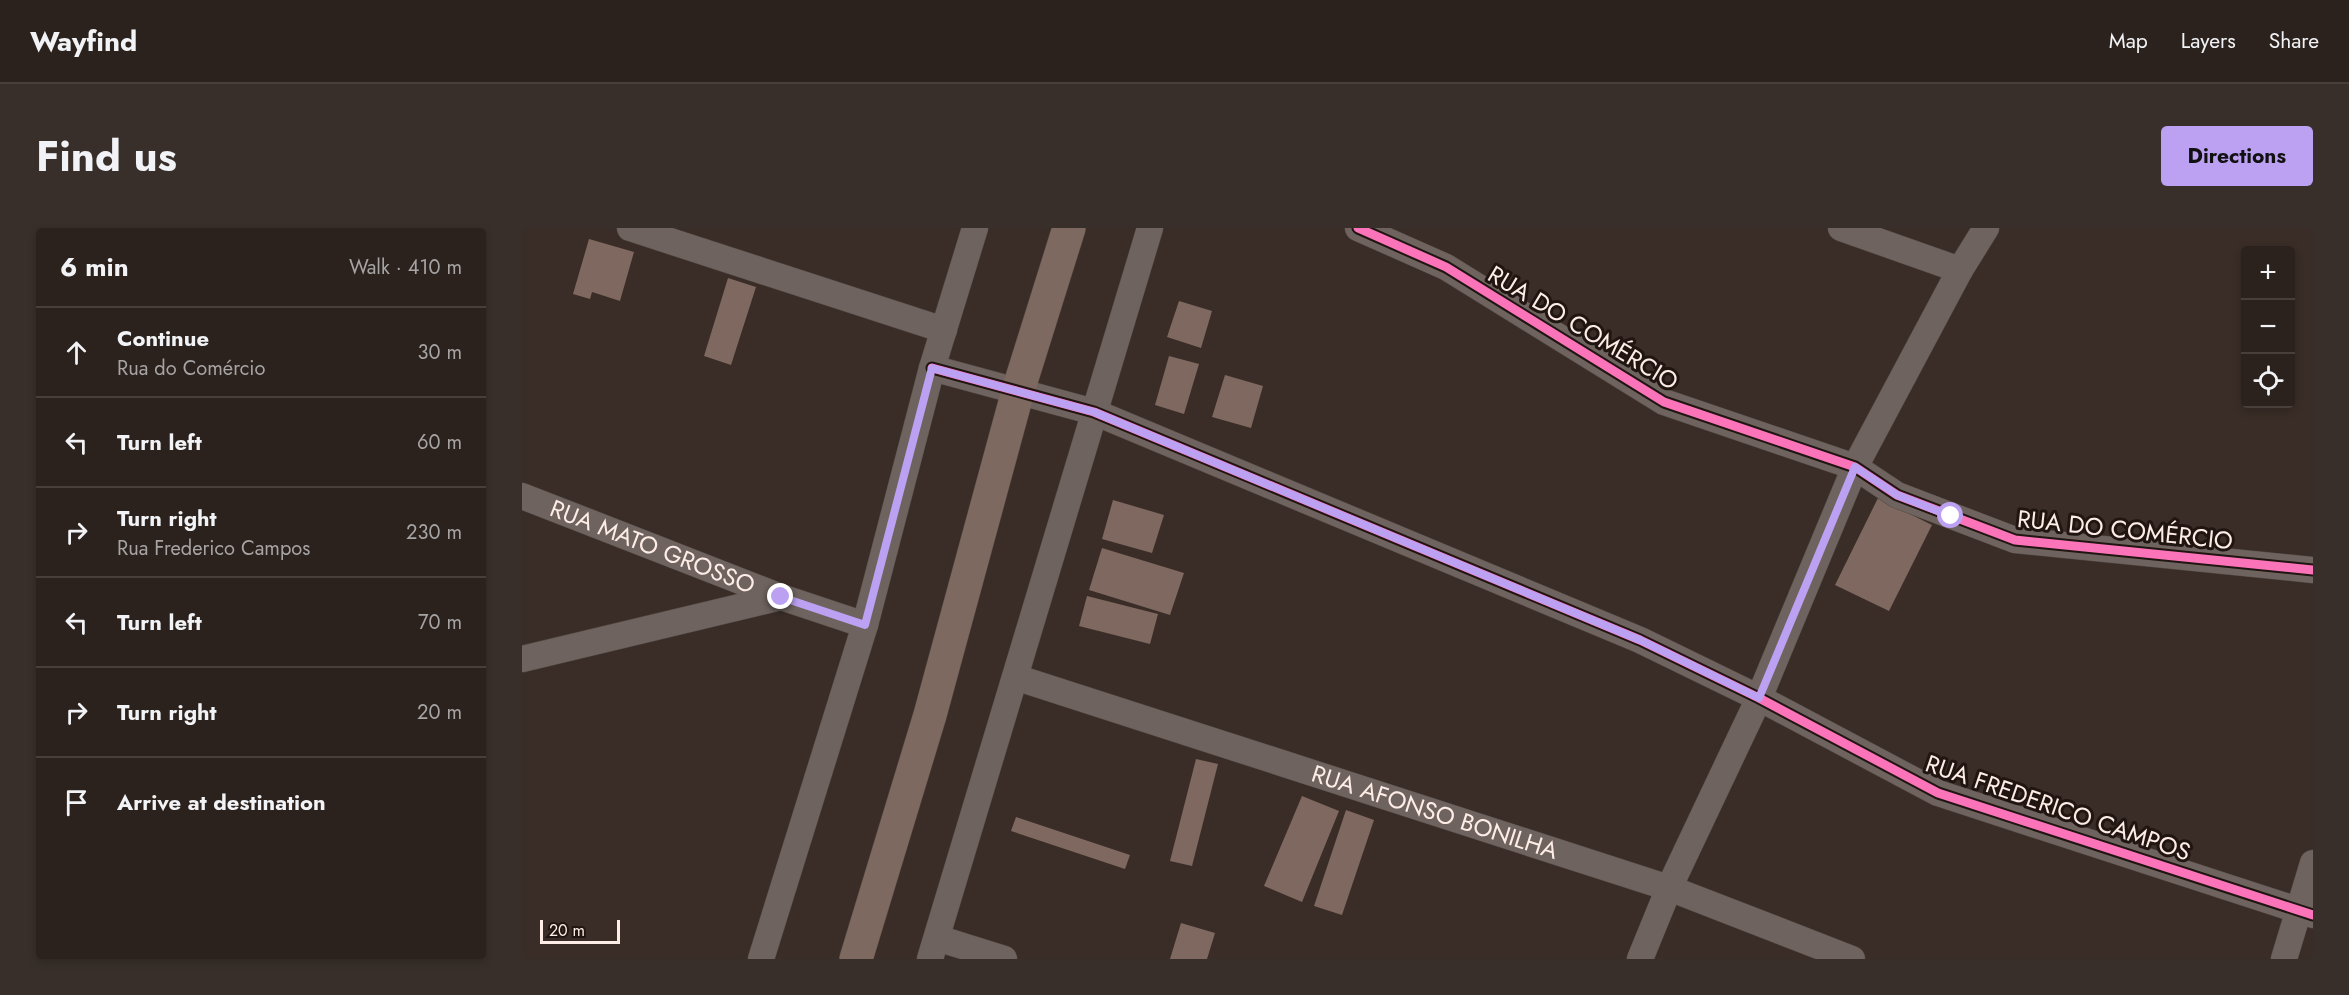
<!DOCTYPE html>
<meta charset="utf-8">
<style>
body{margin:0;font-family:Jost,sans-serif;background:#382f2a;color:#f1f3f6}
.controls{position:absolute;right:18px;top:18px;display:grid;overflow:hidden;border-radius:6px;box-shadow:0 3px 9px #0003}
.controls button{width:54px;height:54px;display:grid;place-items:center;padding:0;border:0;border-bottom:2px solid #483f3b;background:#2c221d;color:#f1f3f6;font:30px sans-serif}
.scale{position:absolute;left:18px;bottom:15px;width:80px;box-sizing:border-box;padding-left:6px;border:3px solid #feede6;border-top:0;font-size:16px;line-height:21px;white-space:nowrap;color:#feede6;-webkit-text-stroke:4px #201511;paint-order:stroke}
.stop{position:absolute;width:18px;height:18px;margin:-14px;border:4px solid #bca0f2;border-radius:50%;background:#fff}
.stop.end{background:#bca0f2;border-color:#fff;box-shadow:0 2px 6px #0008}
.list{margin:0;padding:0;list-style:none}
h2{display:flex;justify-content:space-between;align-items:center;height:78px;margin:0;padding:0 24px;font-size:26px}
h2 small{font-size:20px;font-weight:400;color:#a6a4a4}
.list li{display:grid;grid-template-columns:39px 1fr auto;gap:18px;align-items:center;box-sizing:border-box;height:90px;padding:0 24px;border-top:2px solid #483f3b}
.list b{display:block;font-size:22px;white-space:nowrap}
.list p{margin:0;font-size:20px;white-space:nowrap;color:#a6a4a4}
.list em{font-size:20px;font-style:normal;color:#a6a4a4}
.icon{flex:none;width:33px;height:33px;fill:none;stroke:currentColor;stroke-width:2;stroke-linecap:round;stroke-linejoin:round}
.map{position:relative;flex:none;width:1791px;height:731px;overflow:hidden;border-radius:6px}
header{display:flex;align-items:center;gap:36px;box-sizing:border-box;height:84px;padding:0 30px;background:#2c221d;border-bottom:2px solid #483f3b}
header strong{font-size:28px}
nav{display:flex;gap:33px;margin-inline-start:auto;font-size:21px}
.intro{display:flex;align-items:center;justify-content:space-between;box-sizing:border-box;height:144px;padding:0 36px}
h1{margin:0;font-size:42px}
.button{padding:15px 27px;border-radius:6px;background:#bca0f2;color:#111;font-size:21px;font-weight:700}
main{display:flex;gap:36px;padding:0 36px}
aside{flex:1;background:#2c221d;border-radius:6px;box-shadow:0 3px 9px #0003}
.map>svg:first-child{display:block}
.building{fill:#7f685f}
.lines{fill:none;stroke-linecap:round;stroke-linejoin:round}
.minor-casing{stroke:#544944;stroke-width:27}
.highway-casing{stroke:#544944;stroke-width:34}
.minor{stroke:#6e635e;stroke-width:26}
.highway{stroke:#7e6960;stroke-width:33}
.cycleway-casing{stroke:#201511;stroke-width:13}
.cycleway{stroke:#fb73b8;stroke-width:9}
.route{stroke:#bca0f2;stroke-width:8}
.labels{text-anchor:middle;stroke-width:6;stroke-linejoin:round;paint-order:stroke}
.street-label{font-size:24px;fill:#feede6;stroke:#201511}
</style>
<header>
<strong>Wayfind</strong>
<nav><a>Map</a><a>Layers</a><a>Share</a></nav>
</header>
<div class="intro"><h1>Find us</h1><a class="button">Directions</a></div>
<main>
<aside>
<h2>6 min<small>Walk · 410 m</small></h2>
<ul class="list">
<li><svg class="icon" aria-label="ahead" viewBox="0 0 24 24"><path d="M12 20V5M6 11l6-6 6 6"/></svg><div><b>Continue</b><p>Rua do Comércio</p></div><em>30 m</em></li>
<li><svg class="icon" aria-label="left" viewBox="0 0 24 24"><path d="M17 20v-9H6M10 6l-5 5 5 5"/></svg><div><b>Turn left</b></div><em>60 m</em></li>
<li><svg class="icon" aria-label="right" viewBox="0 0 24 24"><path d="M7 20v-9h11M14 6l5 5-5 5"/></svg><div><b>Turn right</b><p>Rua Frederico Campos</p></div><em>230 m</em></li>
<li><svg class="icon" aria-label="left" viewBox="0 0 24 24"><path d="M17 20v-9H6M10 6l-5 5 5 5"/></svg><div><b>Turn left</b></div><em>70 m</em></li>
<li><svg class="icon" aria-label="right" viewBox="0 0 24 24"><path d="M7 20v-9h11M14 6l5 5-5 5"/></svg><div><b>Turn right</b></div><em>20 m</em></li>
<li><svg class="icon" aria-label="arrive" viewBox="0 0 24 24"><path d="M6 21V4h12l-3 4 3 4H6"/></svg><div><b>Arrive at destination</b></div></li>
</ul>
</aside>
<div class="map">
<svg width="1791" height="731" viewBox="0 0 1791 731">
<rect width="100%" height="100%" fill="#3a2d27"/>
<!-- building -->
<g class="building">
<path d="M67 11 112 24 98 73 70 64 68 71 51 66Z"/>
<path d="M206 50 234 59 209 137 182 128Z"/>
<path d="M657 73 690 83 679 120 645 109Z"/>
<path d="M647 128 677 136 662 186 633 177Z"/>
<path d="M703 147 741 158 729 200 690 189Z"/>
<path d="M1356 270 1410 297 1367 383 1313 357Z"/>
<path d="M591 272 642 287 630 325 580 311Z"/>
<path d="M580 320 662 345 648 387 567 362Z"/>
<path d="M565 368 636 386 628 416 557 398Z"/>
<path d="M674 531 696 536 670 638 648 633Z"/>
<path d="M780 568 817 583 780 674 742 658Z"/>
<path d="M824 582 852 592 820 687 792 678Z"/>
<path d="M494 589 608 627 603 641 489 603Z"/>
<path d="M659 695 693 705 685 731H648Z"/>
</g>
<g class="lines">
<!-- minor casing -->
<g class="minor-casing">
<g id="minor">
<path d="M108 0 422 102"/>
<path d="M836 0 924 39 1142 174 1333 239 1375 267 1493 312 1791 342"/>
<path d="M1319 0 1438 42"/>
<path d="M410 140 572 184 1118 412 1237 470 1416 565 1791 687"/>
<path id="s1" d="M0 268 259 369"/>
<path d="M0 431 259 369 343 397"/>
<path id="s2" d="M493 449 1147 660 1330 731"/>
<path d="M415 710 482 731"/>
<path d="M239 731 343 397 410 140 453 0"/>
<path d="M408 731 628 0"/>
<path d="M1118 731 1147 660 1237 470 1333 239 1438 42 1464 0"/>
<path d="M1762 731 1791 635"/>
</g>
</g>
<!-- highway casing -->
<g class="highway-casing">
<path id="highway" d="M334 731 408 487 496 163 547 0"/>
</g>
<!-- minor -->
<use href="#minor" class="minor"/>
<!-- highway -->
<use href="#highway" class="highway"/>
<!-- cycleway casing -->
<g class="cycleway-casing">
<g id="cycleway">
<path d="M836 0 924 39 1142 174 1333 239 1375 267 1493 312 1791 342"/>
<path d="M410 140 572 184 1118 412 1237 470 1416 565 1791 687"/>
</g>
</g>
<!-- cycleway -->
<use href="#cycleway" class="cycleway"/>
</g>
<g class="lines">
<!-- route -->
<path class="route" d="M259 369 343 397 410 140 572 184 1118 412 1237 470 1333 239 1375 267 1429 288"/>
</g>
<g class="labels">
<!-- street labels -->
<g class="street-label">
<text transform="translate(1061 100) rotate(31)" y="8">RUA DO COMÉRCIO</text>
<text transform="translate(1603 302) rotate(6)" y="8">RUA DO COMÉRCIO</text>
<text dy="8" stroke="none"><textPath href="#s1" startOffset="140">RUA MATO GROSSO</textPath></text>
<text transform="translate(1536 580) rotate(19)" y="8">RUA FREDERICO CAMPOS</text>
<text dy="8" stroke="none"><textPath href="#s2" startOffset="441">RUA AFONSO BONILHA</textPath></text>
</g>
</g>
</svg>
<div class="controls">
<button>+</button>
<button>−</button>
<button><svg class="icon" aria-label="locate" viewBox="0 0 24 24"><circle cx="12" cy="12" r="6"/><path d="M12 2v4M12 18v4M2 12h4M18 12h4"/></svg></button>
</div>
<div class="scale">20 m</div>
<div class="stop" style="left:1429px;top:288px"></div>
<div class="stop end" style="left:259px;top:369px"></div>
</div>
</main>
